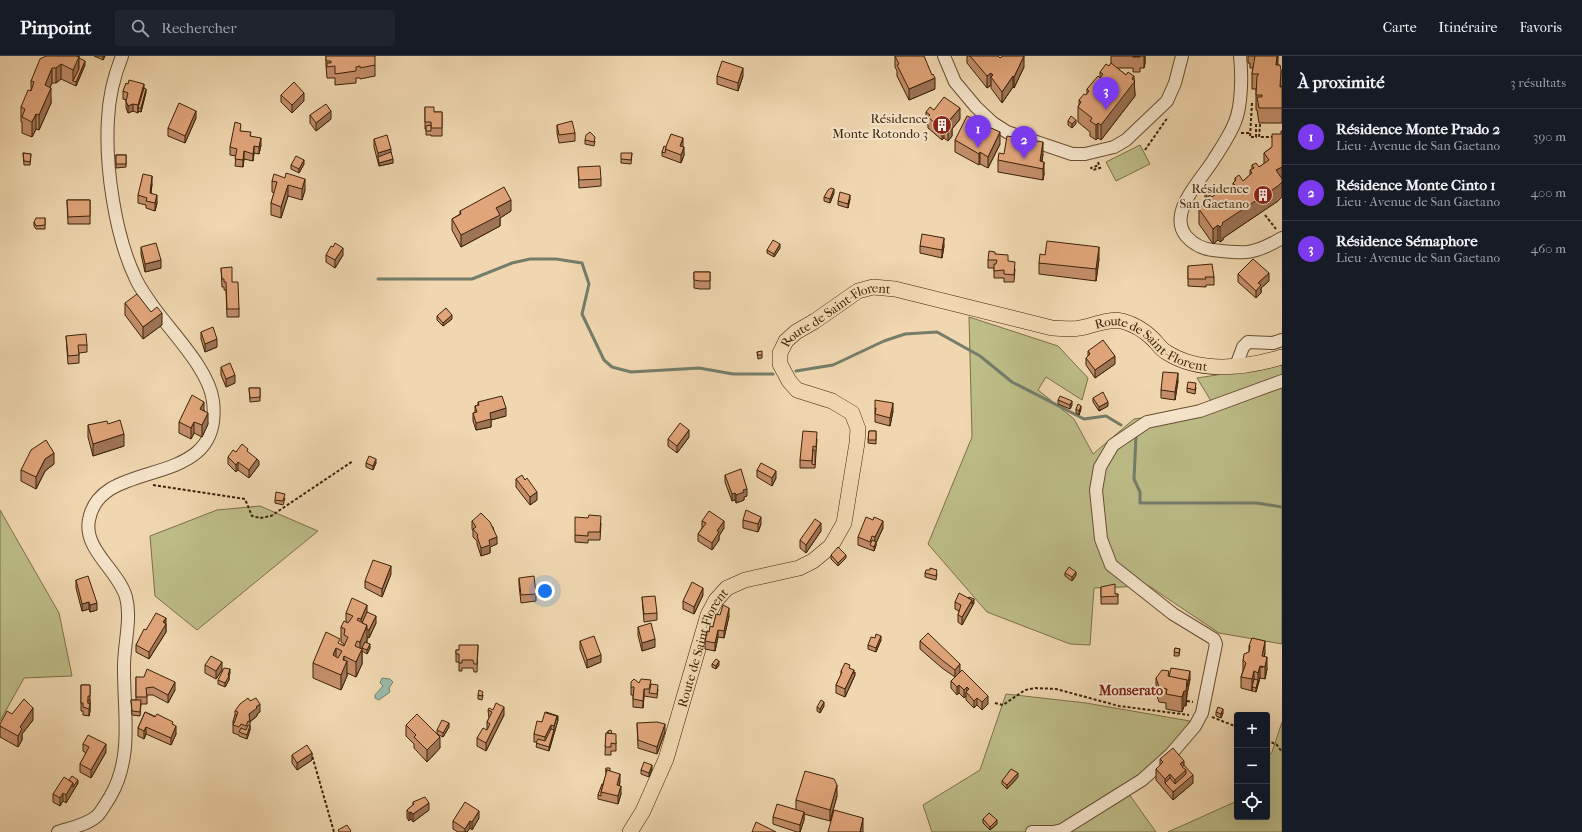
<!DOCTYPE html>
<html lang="fr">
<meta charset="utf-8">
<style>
body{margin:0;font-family:"IM FELL French Canon",serif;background:#20242c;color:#f1f3f6}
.controls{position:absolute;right:12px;bottom:12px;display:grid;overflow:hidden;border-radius:4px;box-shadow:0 4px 16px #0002}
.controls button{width:36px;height:36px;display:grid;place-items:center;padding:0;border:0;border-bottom:1px solid #363941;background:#171b24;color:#f1f3f6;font:20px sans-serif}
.you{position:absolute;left:545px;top:535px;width:14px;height:14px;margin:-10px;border:3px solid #fff;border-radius:50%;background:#1a73e8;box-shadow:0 0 0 6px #1a73e833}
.badge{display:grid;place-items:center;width:26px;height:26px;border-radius:50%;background:#7c3aed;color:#fff;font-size:13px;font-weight:700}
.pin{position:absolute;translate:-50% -33px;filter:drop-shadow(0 1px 2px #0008)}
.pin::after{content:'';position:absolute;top:21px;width:14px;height:12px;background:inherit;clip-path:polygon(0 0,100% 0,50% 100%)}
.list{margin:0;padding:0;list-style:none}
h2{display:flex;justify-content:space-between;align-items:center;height:52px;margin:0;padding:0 16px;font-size:17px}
h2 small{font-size:13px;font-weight:400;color:#9ea1a6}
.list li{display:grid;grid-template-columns:26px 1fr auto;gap:12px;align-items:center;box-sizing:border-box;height:56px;padding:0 16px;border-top:1px solid #363941}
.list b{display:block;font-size:15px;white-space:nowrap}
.list p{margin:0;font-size:13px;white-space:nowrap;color:#9ea1a6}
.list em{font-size:13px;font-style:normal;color:#9ea1a6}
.icon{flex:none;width:22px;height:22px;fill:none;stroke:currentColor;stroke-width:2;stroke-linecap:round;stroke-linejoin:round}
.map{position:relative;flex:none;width:1282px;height:776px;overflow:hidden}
header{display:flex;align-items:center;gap:24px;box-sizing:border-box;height:56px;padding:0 20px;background:#171b24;border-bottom:1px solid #363941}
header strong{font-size:19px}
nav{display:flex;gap:22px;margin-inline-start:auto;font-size:14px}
.search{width:280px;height:36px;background:#20242c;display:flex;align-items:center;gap:10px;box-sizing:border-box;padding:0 14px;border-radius:4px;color:#9ea1a6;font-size:15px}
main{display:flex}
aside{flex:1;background:#171b24}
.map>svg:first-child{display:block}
.green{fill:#bdbd88;stroke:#7c7048}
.water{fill:#9abaaa;stroke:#747d69}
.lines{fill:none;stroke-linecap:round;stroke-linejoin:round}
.stream{stroke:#747d69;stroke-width:3}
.minor-casing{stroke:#694f32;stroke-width:14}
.major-casing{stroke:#3c2208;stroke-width:16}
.path{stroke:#3c2208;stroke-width:2;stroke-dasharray:3 2;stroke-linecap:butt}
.minor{stroke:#f5e5cb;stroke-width:12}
.major{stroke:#f0d7af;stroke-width:15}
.wall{fill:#c28e6a;stroke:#3c2208}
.shaded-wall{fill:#9e7456;stroke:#3c2208}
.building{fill:#e1a57b;stroke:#3c2208;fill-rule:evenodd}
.labels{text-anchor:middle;stroke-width:4;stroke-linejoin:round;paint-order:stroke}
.poi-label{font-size:13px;fill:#3c2208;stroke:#f5e5cb;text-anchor:end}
.street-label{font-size:13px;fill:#3c2208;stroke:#f5e5cb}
.neighbourhood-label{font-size:14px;font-weight:bold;fill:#7a1f14;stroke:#f5e5cb}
</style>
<header>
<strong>Pinpoint</strong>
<div class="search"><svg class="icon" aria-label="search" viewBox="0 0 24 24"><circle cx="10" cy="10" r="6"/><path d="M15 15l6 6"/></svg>Rechercher</div>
<nav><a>Carte</a><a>Itinéraire</a><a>Favoris</a></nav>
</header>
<main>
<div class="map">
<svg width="1282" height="776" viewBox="0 0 1282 776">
<rect width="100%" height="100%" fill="#f0d7af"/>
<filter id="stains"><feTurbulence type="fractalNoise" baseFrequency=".005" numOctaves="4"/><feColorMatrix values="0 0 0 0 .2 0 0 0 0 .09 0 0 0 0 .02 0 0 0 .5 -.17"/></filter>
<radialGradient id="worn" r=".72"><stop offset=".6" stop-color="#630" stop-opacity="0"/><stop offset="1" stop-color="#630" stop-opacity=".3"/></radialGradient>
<!-- green -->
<g class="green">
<path d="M1140 89 1150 108 1116 125 1106 106Z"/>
<path d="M969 261 1058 290 1088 322 1082 344 1046 321 1038 334 1074 363 1093 398 1134 363 1172 358 1211 345 1197 322 1282 309V588L1219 577 1149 530 1094 532 1090 589 1070 588 987 556 928 488 972 381Z"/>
<path d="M260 450 318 475 197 574 155 540 150 480 217 454Z"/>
<path d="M0 454 59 557 72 620 24 622 0 665Z"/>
<path d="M1006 638 1086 647 1190 665 1164 702 1126 734 1156 776H932L923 749 980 714Z"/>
<path d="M1282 666V776H1168L1237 745V761H1267V703L1272 696Z"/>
</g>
<!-- water -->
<path class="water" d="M382 622 390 623 393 626 389 632 390 636 379 644 375 642V639L383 630 380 627Z"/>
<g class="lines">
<!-- stream -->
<g class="stream">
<path d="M378 223H472L512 207 530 203H556L582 207 589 228 582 258 604 304 612 311 631 316 699 312 733 318H773"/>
<path d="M796 315 833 309 884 285 905 278 937 276 980 300 1012 326 1084 363 1106 360 1121 369"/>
<path d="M1136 380 1134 423 1140 436V447H1257L1282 451"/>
</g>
<!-- minor casing -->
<g class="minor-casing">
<g id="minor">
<path d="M944 0 955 26 976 51 993 67 1007 76 1072 98H1085L1114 91 1126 84 1167 45 1175 27 1182 0"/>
<path d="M1240 0C1242 18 1242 49 1235 66 1230 79 1221 92 1214 103 1202 123 1167 156 1186 180 1193 188 1203 193 1213 194 1245 198 1253 199 1282 182"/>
<path d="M1236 310 1243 291 1248 286 1273 287 1282 284"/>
<path d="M58 776C70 772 87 769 97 760 102 755 106 747 110 741 133 702 124 658 124 615 123 591 132 564 126 541 118 514 83 493 89 464 100 398 224 438 213 345 209 313 171 276 152 249 146 240 139 231 135 221 115 179 105 110 108 63 109 41 114 20 122 0"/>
<path d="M1032 776H1050"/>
<path d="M1053 776 1062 774 1142 724 1171 698 1195 670 1202 657 1216 588 1214 583 1173 558 1111 509 1101 483 1096 434 1100 411 1113 389 1147 366 1200 355 1282 325"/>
</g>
</g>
<!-- major casing -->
<g class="major-casing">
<g id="major">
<path id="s1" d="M630 776 643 755 666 703 708 559 716 544 727 532 745 524 799 512 813 505 831 490 844 467 857 387 858 373 852 357 832 345 797 334 789 325 780 308V297L786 285 796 276 815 265 858 235 873 231 895 233 1052 272C1061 272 1071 274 1080 272 1092 270 1109 262 1122 265 1133 268 1145 275 1153 283 1157 287 1161 293 1166 296 1200 318 1246 312 1282 301"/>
</g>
</g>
<!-- path -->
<g class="path">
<path d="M1252 47 1250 81H1256V69H1260L1259 81H1273"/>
<path d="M1241 77H1250"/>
<path d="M1145 94 1168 61"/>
<path d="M1098 106 1099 109 1091 112 1093 114 1103 111"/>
<path d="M1265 159 1276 173"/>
<path d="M153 429 245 443 252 460 260 462 271 460 353 405"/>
<path d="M1187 645 1193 646"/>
<path d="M995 647 1003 649 1025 634 1035 632 1056 633 1119 650 1189 659"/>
<path d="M1212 661 1237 671"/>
<path d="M1267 684 1277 689 1282 696"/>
<path d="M311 696 334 776"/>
</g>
<!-- minor -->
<use href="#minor" class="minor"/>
<!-- major -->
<use href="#major" class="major"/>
</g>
<!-- wall -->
<g class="wall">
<path d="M46 0H79V2L85 9 76 30 61 23 56 27H52L50 31 51 47 39 74 36 73 32 81 22 77V66H21V51L31 34V25Z"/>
<path d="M94 0H105L103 4Z"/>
<path d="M326 0 375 9V20L360 23V22H356V27L335 29V22H327L326 10Z"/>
<path d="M895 0 935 33 909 44 897 20V15L895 11Z"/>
<path d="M967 0H998L1000 2 1024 11 1014 32 1013 31 1002 47 991 32V29L987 32 967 7Z"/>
<path d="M1111 0H1145V7L1144 12H1140V16H1133V12H1117L1134 25 1135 40 1101 84 1098 82 1096 84 1090 80V76L1078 66V51L1079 49V44L1087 39V33L1100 22V16L1109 10 1111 8Z"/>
<path d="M1248 0H1278L1277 9 1281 31H1282V67H1259L1257 54H1256V33H1252V18L1253 12H1250V7H1248Z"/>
<path d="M717 20H743L738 35 717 28Z"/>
<path d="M128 28 144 32 146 36 141 56 138 55V57L133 55 128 57 126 52V44L123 43V35Z"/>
<path d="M281 39 304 45 292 57 281 46Z"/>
<path d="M425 51 434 56H442V80H431V79H426V73H425Z"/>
<path d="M934 54 960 63 952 73V80L948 85 944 82 942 84 928 72V69L926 67V56Z"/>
<path d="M310 59 331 63 316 75 310 67Z"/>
<path d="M196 62 185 87 168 80V72Z"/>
<path d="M972 64 1000 88 988 112 980 108 979 109 955 96V84Z"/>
<path d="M1068 65 1076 68 1072 72 1068 69Z"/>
<path d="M557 69 575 77V85L559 87 557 77Z"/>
<path d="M241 75 251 80 261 89 259 98 254 97 253 105 244 103 243 111 235 110 236 100 230 99V91Z"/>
<path d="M374 83 391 96 393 107 379 110 374 91Z"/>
<path d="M585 84 595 85 594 90 585 88Z"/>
<path d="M683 90V91L684 99 681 107 662 100V96L666 91Z"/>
<path d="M1272 91 1278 145 1223 182V184L1220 186 1218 184 1213 188 1199 168V153L1206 146V143L1205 141V137L1212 141 1218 137V134L1226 137 1233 131V127L1235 125V122L1243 125 1250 119V114L1252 113V109L1259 111 1264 108V97Z"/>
<path d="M23 97 31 98 30 109H24Z"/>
<path d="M632 97 631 108 621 107V103Z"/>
<path d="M1004 98H1043L1042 106 1044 118 1043 124 998 116V104Z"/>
<path d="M116 99H126V111L116 112Z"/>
<path d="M304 108 299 117 291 113V109Z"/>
<path d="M578 111 601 123V130L579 132Z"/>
<path d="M285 122 305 134 302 144 288 140 281 162 271 159V147L274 137 272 136V125Z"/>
<path d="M152 128 151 137 157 147 155 155 146 152V149L138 147V139Z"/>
<path d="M834 137 830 147 824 145V141Z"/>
<path d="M850 143 848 152 838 149V145Z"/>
<path d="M67 144H90V168H68Z"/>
<path d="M460 155H511L500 162V170L461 191 452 174V163L460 158Z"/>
<path d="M45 162V173H36L34 170V166Z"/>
<path d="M920 190H944L942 202 920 197Z"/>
<path d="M141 191 161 212 145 216 141 198Z"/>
<path d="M780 192 774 201 767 197V194Z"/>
<path d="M995 198 1008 205 1015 213 1014 226H1004V222H994V212H988V204Z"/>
<path d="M326 199H343L335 212 326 206Z"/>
<path d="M1099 203 1096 225 1039 218V207Z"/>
<path d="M1188 210 1214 221V229H1206V231L1188 230Z"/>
<path d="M221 212 232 226 239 253V261H227L226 234H224V231H222Z"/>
<path d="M694 216H710V233H700L694 232Z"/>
<path d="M1238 218 1269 225 1261 232V237L1256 242 1238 226Z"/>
<path d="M125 247 151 256 162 269 143 283 125 259Z"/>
<path d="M437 260 452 263 443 270 437 264Z"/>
<path d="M201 276 217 291 205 296 201 283Z"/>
<path d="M66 280 87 289V296L79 297V307L68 308Z"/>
<path d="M1088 295 1115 308 1095 322 1086 309V302L1088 300Z"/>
<path d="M757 296 762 299V302L758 303Z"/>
<path d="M221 311 235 327 226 331 221 319Z"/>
<path d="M1178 325 1175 344 1161 342V334Z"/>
<path d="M1196 331 1195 338 1187 336V332Z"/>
<path d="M249 332H260V345L250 346Z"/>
<path d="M1093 342 1108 350 1099 355 1093 346Z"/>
<path d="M1058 344 1072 349 1070 353 1058 348Z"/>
<path d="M478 346 506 360 491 364V371L476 374 473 365V357H475V350L478 349Z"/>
<path d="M875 352 893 355 890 370 875 366Z"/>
<path d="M1076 353H1081L1079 359 1076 357Z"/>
<path d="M204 354 208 368 202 381 194 377 191 383 179 377V366Z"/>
<path d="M108 368 124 390 93 400 88 381V369Z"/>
<path d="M869 375H876V388L868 387Z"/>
<path d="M689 381 677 397 668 390V383Z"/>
<path d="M817 383 815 412H800V404Z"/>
<path d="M236 396H248L259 409 249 422 238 414 236 416 228 408V401Z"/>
<path d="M366 407H376L373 414 366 411Z"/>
<path d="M54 408 45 415 36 433 21 425V414Z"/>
<path d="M757 414 776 422 772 430 757 421Z"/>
<path d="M725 419 747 440 744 441V444L736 447 735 444 732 445 725 426Z"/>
<path d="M516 423 525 424 537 444 530 449 516 431Z"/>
<path d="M285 442 283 449 275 447V444Z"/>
<path d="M743 464 761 468 758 476 743 472Z"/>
<path d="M472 465 493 471 497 488 490 491V497L481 500 477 488V485L473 481V475L472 473Z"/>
<path d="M702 465 724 472 719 480V484L712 494 698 485V478L702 472Z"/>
<path d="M601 467 600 484H588V487L575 486V479Z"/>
<path d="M883 472 876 487V489L874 495 858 489V481Z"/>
<path d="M821 475 806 497 800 492V484Z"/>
<path d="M831 499 846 502 838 510 831 503Z"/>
<path d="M930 514 937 518 936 524 925 521V517Z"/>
<path d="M1065 517 1076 519 1072 525 1065 520Z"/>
<path d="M391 518 382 541 365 532V525Z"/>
<path d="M519 522 536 538V545L521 547 519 529Z"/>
<path d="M76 524 97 554 90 556 89 553 82 555 76 532Z"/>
<path d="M1101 531 1115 538H1118V548H1101Z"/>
<path d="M703 539 694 558 683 553V545Z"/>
<path d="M642 541 657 557V564L644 566Z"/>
<path d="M955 546 974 547 962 569 958 566V559L959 555 955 553Z"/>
<path d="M367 556 376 567 369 582 367 581V586L370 592 367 598 362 595V608L356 621 347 617V620L341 634 313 622V607L340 588 344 590V588L341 586V571L346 566V557Z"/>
<path d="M729 560 724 582 718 581 715 595 705 593V585L709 576 713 571Z"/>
<path d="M166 568V576L149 603 136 596V589L146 574Z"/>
<path d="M638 571 655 591 642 595 638 579Z"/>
<path d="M881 584 876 596 868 593V589Z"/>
<path d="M580 585 601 606 587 612 580 593Z"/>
<path d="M920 585 960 616 956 620 988 648 982 654 977 649 974 652 966 644V640L964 642 959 637 957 639 951 632V625L955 621 942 612 920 593Z"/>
<path d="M478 589 477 616H474L473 612H462V615H459V606H456V594H459Z"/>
<path d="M1249 590 1265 597 1264 601 1267 613 1265 623 1260 622 1256 636 1241 632V621L1243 615V604L1249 596Z"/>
<path d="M1175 592 1180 593 1179 600H1174Z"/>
<path d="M712 608 719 609 716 613 712 611Z"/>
<path d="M205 609 222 614 216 623 205 617Z"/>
<path d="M850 612 855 619 845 641 836 637V629L841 619V615Z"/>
<path d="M230 617 229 620V624L225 631 218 628V624Z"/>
<path d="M136 621 175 634 168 647 153 639H147V648H141L140 660 132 659 131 644H136Z"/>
<path d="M1169 621 1190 623 1187 638 1186 650H1184L1182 656 1166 653V647L1159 646 1156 637V622Z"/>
<path d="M639 627 651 628 658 633 657 642 644 640 643 652 633 651V639H631V631Z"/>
<path d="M81 629H90V655L89 660 83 659V655H81Z"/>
<path d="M478 639H483L482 644 478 643Z"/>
<path d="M250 645 260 656 257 658V660L250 666V674L247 683 239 680V679L233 677V666L235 659V655Z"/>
<path d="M824 650 820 657 817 655V651Z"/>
<path d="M488 654 504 659 486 695 477 690V682L487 674V666L489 662Z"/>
<path d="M145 656 173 668 176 678 171 689 146 678 144 683 138 680V672Z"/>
<path d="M1216 656 1223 657 1221 662 1216 660Z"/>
<path d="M12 658 33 664 22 678V684L18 691 0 681V668Z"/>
<path d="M558 664 549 695 536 691 537 686H534V678L542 665Z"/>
<path d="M637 667 665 676 657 698 638 692Z"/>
<path d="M406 669 437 678V674L449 671 443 681 437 678 440 692 427 706 414 692V688L406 680Z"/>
<path d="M608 675 612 678 616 686V695H611V699H605L606 677H608Z"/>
<path d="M83 688 106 696 91 722 80 716V708L86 697 83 695Z"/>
<path d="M292 699 312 704 297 714 292 707Z"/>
<path d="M1160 703 1184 709 1193 727 1173 744 1156 724V713L1160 709Z"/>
<path d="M606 712 610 715 620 726 619 730 621 738 618 748 598 743V739L603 728 606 719Z"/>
<path d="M652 713 649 721 641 718V714Z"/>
<path d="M1018 721 1007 733 1002 728V725Z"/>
<path d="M69 724 78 727 66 747 63 745 60 750 53 746V738Z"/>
<path d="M837 740 830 765 804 758V764L800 776H797L773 768V761L796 754V744Z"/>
<path d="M413 746 429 754 413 766 411 763 409 765 407 762V754L413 749Z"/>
<path d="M479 762 472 774 470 772 467 776H458L453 773V765Z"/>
<path d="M983 763 997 768 990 774 983 767Z"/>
</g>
<!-- shaded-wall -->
<g class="shaded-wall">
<path d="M75 0H79V16L73 25V14Z"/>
<path d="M103 0H105L103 4Z"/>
<path d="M1024 0V11L1014 32V21Z"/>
<path d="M1144 0H1145V7L1144 12Z"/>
<path d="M1277 0H1278V7L1276 24Z"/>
<path d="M85 5V9L76 30V26Z"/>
<path d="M61 8V23L56 27V12Z"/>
<path d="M52 12V27L45 44V29Z"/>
<path d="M743 12V20L738 35V27Z"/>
<path d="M1281 14V29L1280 46V31Z"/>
<path d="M991 17V29L987 32V20Z"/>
<path d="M1013 20V31L1002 47V36Z"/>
<path d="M1134 20 1135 40 1101 84V69Z"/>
<path d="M935 22V33L909 44V33Z"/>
<path d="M144 28V36L138 52V57V49Z"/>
<path d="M51 32V47L39 74V59Z"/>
<path d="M146 33V36L141 56V52Z"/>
<path d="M304 37V45L292 57V49Z"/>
<path d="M133 48V55L128 57V50Z"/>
<path d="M960 52V63L952 73V80L948 85V66Z"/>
<path d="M196 55V62L185 87V80Z"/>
<path d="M331 55V63L316 75V67Z"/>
<path d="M36 58V73L32 81V66Z"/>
<path d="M1076 64V68L1072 72V68Z"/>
<path d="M1098 67V82L1096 84V69Z"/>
<path d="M944 71V82L942 84V73Z"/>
<path d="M1000 76V88L988 112V101Z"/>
<path d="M261 82V89L259 98V91Z"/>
<path d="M683 82V90L680 98V90Z"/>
<path d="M1043 86V98L1040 113V105Z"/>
<path d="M254 90V97L253 105V98Z"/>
<path d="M684 91V99L681 107V99Z"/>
<path d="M391 93V100L378 101V97Z"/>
<path d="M244 95V103L243 111V104Z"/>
<path d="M980 96V108L979 109V98Z"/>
<path d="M393 103V107L379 110V107Z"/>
<path d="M304 104V108L299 117V113Z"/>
<path d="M1044 106V118L1043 124V113Z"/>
<path d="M1282 111V141L1278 145 1223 182V184L1220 186V171L1222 167 1276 114Z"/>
<path d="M152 120V128L150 145V137Z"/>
<path d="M305 123V134L302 144V133Z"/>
<path d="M288 129V140L281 162V151Z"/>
<path d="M834 133V137L830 147V143Z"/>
<path d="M157 139V147L155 155V147Z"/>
<path d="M850 139V143L848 152V148Z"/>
<path d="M511 144V155L500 162V170L461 191V179L496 152Z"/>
<path d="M1218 169V184L1213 188V173Z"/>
<path d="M944 182V190L942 202V194Z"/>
<path d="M780 188V192L774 201V198Z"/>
<path d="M1099 191V203L1096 225V213Z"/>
<path d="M343 192V199L335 212V204Z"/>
<path d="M161 204V212L145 216V208Z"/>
<path d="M1269 217V225L1261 232V237L1256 242V235L1258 227Z"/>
<path d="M162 257V269L143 283V271Z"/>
<path d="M452 259V263L443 270V267Z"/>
<path d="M217 283V291L205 296V288Z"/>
<path d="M1115 300V308L1095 322V314Z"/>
<path d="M1178 317V325L1175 344V336Z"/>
<path d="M235 319V327L226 331V323Z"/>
<path d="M1072 345V349L1070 353V349Z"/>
<path d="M204 346V357L200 353Z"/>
<path d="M1108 346V350L1099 355V351Z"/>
<path d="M893 347V355L890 370V362Z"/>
<path d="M1081 350V353L1079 359V355Z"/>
<path d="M506 352V360L491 364V371L476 374V367L490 357Z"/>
<path d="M208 357V368L202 381V369Z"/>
<path d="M194 366V377L191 383V372Z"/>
<path d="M689 374V381L677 397V390Z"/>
<path d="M124 378V390L93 400V388Z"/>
<path d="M54 397V408L45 415 36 433V421L45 403Z"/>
<path d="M257 403 259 405V409L249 422V414Z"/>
<path d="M376 403V407L373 414V410Z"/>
<path d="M238 406V414L236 416V409Z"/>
<path d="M776 415V422L772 430V422Z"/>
<path d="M747 433V440L744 441V444L736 447V439L743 434Z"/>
<path d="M537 436V444L530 449V441Z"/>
<path d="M735 437V444L732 445V438Z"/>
<path d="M761 461V468L758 476V468Z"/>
<path d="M724 465V472L719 480V484L712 494V487L717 475Z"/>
<path d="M883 465V472L876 487V489L874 495 875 481Z"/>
<path d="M821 467V475L806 497V489Z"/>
<path d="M497 481V488L490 491V497L481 500V492L489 484Z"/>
<path d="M846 499V502L838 510V507Z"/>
<path d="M391 510V518L382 541V533Z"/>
<path d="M1076 516V519L1072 525V521Z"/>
<path d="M703 532V539L694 558V551Z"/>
<path d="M974 543V547L962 569V561L972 544Z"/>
<path d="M89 546V553L82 555V548Z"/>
<path d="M97 547V554L90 556V549Z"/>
<path d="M367 549V564L361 571V563Z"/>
<path d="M729 552V560L724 582V575Z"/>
<path d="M376 560V567L369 582V574Z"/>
<path d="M166 562V576L149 603V596Z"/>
<path d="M367 569V584L364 592H362V608L356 621V606L360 597V586Z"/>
<path d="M718 574V581L715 595V587Z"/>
<path d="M881 580V584L876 596V592Z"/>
<path d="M655 583V591L642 595V587Z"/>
<path d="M1265 585V597L1262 612V600Z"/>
<path d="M370 588V592L367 598V594Z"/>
<path d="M336 592V607L333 599Z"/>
<path d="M601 599V606L587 612V604Z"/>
<path d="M344 600V611L347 605V620L341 634V619L343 604Z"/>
<path d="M1267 601V613L1265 623V611Z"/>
<path d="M719 605V609L716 613V610Z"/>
<path d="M222 606V614L216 623V615Z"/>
<path d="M960 608V616L955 621V614Z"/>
<path d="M1260 610V622L1258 628V617Z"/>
<path d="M230 613V617L228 622 229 620V624L225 631V627Z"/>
<path d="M854 614V618L855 616V619L845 641V633Z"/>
<path d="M1190 615V623L1187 638 1186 650V635L1187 624Z"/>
<path d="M1254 615V627L1252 631V635V623Z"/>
<path d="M1258 624V628L1256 636V632Z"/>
<path d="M175 626V634L168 647V639Z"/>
<path d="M959 629V637L957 639V631Z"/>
<path d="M967 631V637L966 636V640L964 642V634Z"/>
<path d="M644 633V640L643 652V645Z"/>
<path d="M1184 635V650L1182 656V641Z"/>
<path d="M988 640V648L982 654V646Z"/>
<path d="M977 642V649L974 652V645Z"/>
<path d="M824 646V650L820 657V653Z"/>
<path d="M90 647V655L89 660V653Z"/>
<path d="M260 648V656L257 658V660L249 666V658L256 651Z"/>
<path d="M504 651V659L486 695V687Z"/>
<path d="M33 652V664L22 678V684L18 691V680L20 671Z"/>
<path d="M1223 653V657L1221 662V658Z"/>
<path d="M557 660H558V664L549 695V691L554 674V670Z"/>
<path d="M449 667V671L443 681V677Z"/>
<path d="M665 668V676L657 698V691Z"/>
<path d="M551 669V677L545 689V681Z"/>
<path d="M176 670V678L171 689V682Z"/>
<path d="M250 670V674L247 683V679Z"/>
<path d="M146 671V678L144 683V675Z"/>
<path d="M440 681V692L427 706V694Z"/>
<path d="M106 688V696L91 722V714Z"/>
<path d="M312 697V704L297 714V707Z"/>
<path d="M1184 705V716L1186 714 1193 719V727L1173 744V736L1175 735V724L1180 708Z"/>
<path d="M652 709V713L649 721V717Z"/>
<path d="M1018 717V721L1007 733V729Z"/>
<path d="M620 718V726L617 737V729Z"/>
<path d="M1170 718V730L1165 727V723Z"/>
<path d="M78 724V727L66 747V739L73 727Z"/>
<path d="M837 729V740L830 765V754Z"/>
<path d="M621 730V738L618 748V740Z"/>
<path d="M63 737V745L60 750V742Z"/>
<path d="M429 747V754L413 766V758Z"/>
<path d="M479 755V762L472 774V766Z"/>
<path d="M411 756V763L409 765V757Z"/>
<path d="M804 756V764L800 776V769Z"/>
<path d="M863 762V776H860Z"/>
<path d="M997 764V768L990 774V771Z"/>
<path d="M470 765V772L467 776H465V773Z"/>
</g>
<!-- building -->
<g class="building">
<path d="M46 0H76L79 1 73 14 61 8 56 12H52L45 29 51 32 39 59 36 58 32 66 22 61 25 53 21 51 28 34 31 35 34 26 31 25 40 3Z"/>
<path d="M326 0H375V9L360 12V10L356 11V15L335 18V10L327 11V7H331V5H326Z"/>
<path d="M895 0H924L932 19 933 18 935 22 909 33 897 9 899 8Z"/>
<path d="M970 0H998L1000 2 1003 0H1024L1014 21 1013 20 1002 36 991 21 993 19 991 17 987 20Z"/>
<rect x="1133" y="0" width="7" height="1"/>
<path d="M1255 0H1277L1276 9H1280L1281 14 1280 31H1282V52H1259L1257 41H1262V39H1256L1257 20 1259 18H1252Z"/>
<path d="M79 2 85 5 76 26 73 25 79 13Z"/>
<path d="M722 5 743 12 738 27 717 20Z"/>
<path d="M1111 7 1126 19 1128 16 1134 20 1132 23 1135 25 1101 69 1098 67 1096 69 1090 65 1092 62 1078 51 1081 46 1079 44 1084 38 1086 39 1089 35 1087 33 1098 20 1100 22 1103 18 1100 16 1106 8 1109 10Z"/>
<path d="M129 24 144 28 138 49 133 48 128 50 126 45 128 37 123 35 126 27 128 28Z"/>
<path d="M294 26 304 37 292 49 281 39Z"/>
<path d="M144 32 146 33 141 52H138Z"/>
<path d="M944 41 960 52 948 66 952 69 948 74 944 71 942 73 928 61 930 59 926 56 930 51 934 54Z"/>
<path d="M179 47 196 55 185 80 168 72Z"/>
<path d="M326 48 331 55 316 67 310 59Z"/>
<path d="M425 51H434V56H442V72H431V66H425Z"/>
<path d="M967 60 972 62 971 63 1000 76 988 101 980 96 979 98 955 84Z"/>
<path d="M1071 60 1076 64 1072 68 1068 65Z"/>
<path d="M572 65 575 77 559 79 557 69Z"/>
<path d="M235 66 241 68 240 75 251 76 250 80 261 82 259 91 254 90 253 98 244 95 243 104 235 103 237 93 230 91Z"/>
<path d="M431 69V75H426V70Z"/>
<path d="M1281 75H1282V111L1276 114 1282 123V126L1278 130 1222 167 1223 168 1220 171 1218 169 1213 173 1199 153 1207 146 1210 148 1206 142 1210 139 1212 141 1219 136 1218 134 1221 132 1226 137 1235 129 1233 127 1236 124 1235 122 1239 119 1243 125 1252 117 1250 114 1254 112 1252 109 1256 107 1259 111 1269 104 1264 97 1272 91V78H1281Z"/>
<path d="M590 76 595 81 594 86 585 84 586 79Z"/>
<path d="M671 78 683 82 680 90 684 91 681 99 665 93Z"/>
<path d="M387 79 391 93 378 97 374 83Z"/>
<path d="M1007 80 1043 86 1040 105 1044 106 1043 113 998 104 999 97 1004 98Z"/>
<path d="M664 90 666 91 665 97 662 96Z"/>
<path d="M391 96 393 103 379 107 378 101Z"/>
<path d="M23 97 31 98 30 106 24 105Z"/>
<path d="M621 97H632L631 104 621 103Z"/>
<rect x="116" y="99" width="10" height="9"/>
<path d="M296 100 304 104 299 113 291 109Z"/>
<path d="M600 110 601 123 579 124 578 111Z"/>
<path d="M286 117 305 123 302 133 288 129 281 151 271 147 277 126 272 125 274 118 285 122Z"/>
<path d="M143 118 152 120 150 137 157 139 155 147 146 145 147 142 138 139Z"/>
<path d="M504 131 511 144 496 152 500 159 461 179 452 163 461 158 460 155Z"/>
<path d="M831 132 834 133 830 143 824 141 828 134Z"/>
<path d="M1209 135 1211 139 1207 141 1205 137Z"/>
<path d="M840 136 850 139 848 148 838 145Z"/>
<path d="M67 144H90V160L68 161Z"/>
<path d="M36 162H45V169L36 170 34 166Z"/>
<path d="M922 178 944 182 942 194 920 190Z"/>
<path d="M773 184 780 188 774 198 767 194Z"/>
<path d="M1047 185 1099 191 1096 213 1039 207 1040 198 1045 199Z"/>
<path d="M156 187 161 204 145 208 141 191Z"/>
<path d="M335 187 343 192 335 204 326 199 331 190 333 191Z"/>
<path d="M989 195 995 196V198L1008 199V205L1015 206 1014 219 1004 218V214L994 215V208H996L997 204H988Z"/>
<path d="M1253 203 1269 217 1258 227 1261 229 1256 235 1238 218Z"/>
<path d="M1212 208 1214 221H1205L1206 223H1188V210Z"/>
<path d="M232 211V226H238L239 253H227L226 226H224V223H222L221 212Z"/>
<path d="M694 216H710V225H700L694 224Z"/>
<path d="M137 238 151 256 157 251 162 257 143 271 125 247Z"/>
<path d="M446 252 452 259 443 267 437 260Z"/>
<path d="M213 271 217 283 205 288 201 276Z"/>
<path d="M86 278 87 289H78L79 299 68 300 66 280Z"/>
<path d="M1103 284 1115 300 1095 314 1086 302 1090 298 1088 295Z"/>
<path d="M762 295V299H758L757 296Z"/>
<path d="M230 307 235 319 226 323 221 311Z"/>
<path d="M1163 316 1178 317 1175 336 1161 334Z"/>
<path d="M1188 326 1196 327 1195 334 1187 332Z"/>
<path d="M249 332H260V341L250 342Z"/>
<path d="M1103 336 1108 346 1099 351 1093 342Z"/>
<path d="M192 339 204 346 200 353 208 357 202 369 194 366 191 372 179 366Z"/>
<path d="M502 340 506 352 490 357 491 363 476 367 473 357 477 356 475 350 479 349 478 346Z"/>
<path d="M1060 340 1072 345 1070 349 1058 344Z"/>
<path d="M875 344 893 347 890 362 875 358 876 352H875Z"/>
<path d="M1078 348 1081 350 1079 355 1076 353Z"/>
<path d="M120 364 124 378 93 388 88 369 107 365 108 368Z"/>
<path d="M680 367 689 374 677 390 668 383Z"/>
<path d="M803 375 817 376 816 391 813 390 812 405 800 404Z"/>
<path d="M869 375H876V384H868Z"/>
<path d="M46 384 54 397 45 403 36 421 21 414 31 394Z"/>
<path d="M242 388 248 393 247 395 257 403 249 414 238 406 236 409 228 401 233 394 236 396Z"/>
<path d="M813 394H815V409L812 408Z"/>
<path d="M369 400 376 403 373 410 366 407Z"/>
<path d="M761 407 776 415 772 422 757 414Z"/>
<path d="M741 413 747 433 743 434 744 436 736 439 735 437 732 438 725 419Z"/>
<path d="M522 419 525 424 527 422 537 436 530 441 516 423Z"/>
<path d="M276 436 285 438 283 445 275 444Z"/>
<path d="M746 454 761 461 758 468 743 464Z"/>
<path d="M709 455 724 465 717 475 719 476 712 487 698 478 706 467 702 465Z"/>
<path d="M481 457 490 466 497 481 489 484 490 489 481 492 477 480 478 479 473 473 476 471 472 465Z"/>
<path d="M589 459 601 460 600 476H588V480L575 479V461L588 462Z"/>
<path d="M866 461 873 464 874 461 883 465 875 481 872 480 870 486 858 481Z"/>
<path d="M815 463 821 467 806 489 800 484Z"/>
<path d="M872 484 876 486 874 491 870 489Z"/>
<path d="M838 491 846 499 838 507 831 499Z"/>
<path d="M373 504 391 510 382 533 365 525Z"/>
<path d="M1069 511 1076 516 1072 521 1065 517Z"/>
<path d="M930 512 937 514 936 520 925 517 926 514H930Z"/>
<path d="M88 520 97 547 90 549 89 546 82 548 76 524Z"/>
<path d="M534 520 536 538 521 539 519 522Z"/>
<path d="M692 526 703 532 694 551 683 545Z"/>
<path d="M1115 528V538H1118V540L1101 541V531Z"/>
<path d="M959 537 972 544 962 561 958 559 961 549 955 546Z"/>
<path d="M655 540 657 557 644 558 642 541Z"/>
<path d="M969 541 974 543 972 548V544L968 542Z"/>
<path d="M352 542 367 549 361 563 358 562 357 564 367 569 360 586 357 585 355 590 362 593 356 606 344 600 343 604 347 605 341 619 313 607 326 576 340 583 338 587 344 590 348 581 344 579 345 573 341 571 344 565 348 567 353 560 346 557ZM336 592 342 595 338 602 333 599Z"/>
<path d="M723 549 729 552 724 575 718 574 715 587 705 585 707 575 709 576 710 570 713 571 716 558 720 559Z"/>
<path d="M367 556 376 560 369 574 367 573V569L362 567Z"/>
<path d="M156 557 166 562 163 566 166 568 149 596 136 589 144 573 146 574Z"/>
<path d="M651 567 655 583 642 587 638 571Z"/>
<path d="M928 577 960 608 955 614 942 604 920 585Z"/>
<path d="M876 578 881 580 876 592 868 589 871 581 875 582Z"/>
<path d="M594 580 601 599 587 604 580 585Z"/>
<path d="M1252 582 1265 585 1262 600 1267 601 1265 611 1260 610 1258 617 1254 615 1252 623 1241 621 1246 607 1243 604 1244 598 1249 596 1250 590H1249Z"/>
<path d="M365 586 370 588 367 594 362 592Z"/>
<path d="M459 589H478L477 608H474L473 604H462V607H459V598H456V594H459Z"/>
<path d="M1175 592 1180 593 1179 597 1174 596Z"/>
<path d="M211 600 222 606 216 615 205 609Z"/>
<path d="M716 603 719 605 716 610 712 608Z"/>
<path d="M845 607 850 609 849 612 854 614 845 633 836 629 842 616 841 615Z"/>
<path d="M224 612 230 613 228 619 229 620 225 627 218 624Z"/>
<path d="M1171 612 1190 615 1187 631V624L1169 621Z"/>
<path d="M147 613 175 626 168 639 153 631 146 632 147 641H136V621H144Z"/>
<path d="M962 614 988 640 982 646 977 642 974 645 966 636 969 633 967 631 964 634 959 629 957 631 951 625Z"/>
<path d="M1162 614 1169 615 1168 620 1187 624 1186 635H1184L1182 641 1166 638 1167 633 1159 631 1156 622Z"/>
<path d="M634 623 639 627 641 623 651 624 649 633H644L643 645 633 643 634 631H631V626Z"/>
<path d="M1254 623 1258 624 1256 632 1252 631Z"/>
<path d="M651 628 658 629 657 638 649 637Z"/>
<path d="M81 629H90V640H88V647H90L89 653 83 651V647H81Z"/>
<path d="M479 634 483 636 482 640 478 639Z"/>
<path d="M248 642 250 645 256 642 260 648 256 651 257 652 249 658 250 666 248 665 246 670 241 668 239 671 233 669 238 656 235 655 240 648Z"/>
<path d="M24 643 33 652 20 671 22 673 18 680 0 670V668L7 655 12 658Z"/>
<rect x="88" y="644" width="2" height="3"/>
<path d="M131 644H141L140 656 132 655Z"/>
<path d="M821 644 824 646 820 653 817 651Z"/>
<path d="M496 647 504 651 486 687 477 682 483 672 487 674 490 668 487 666 492 656 488 654 489 652 493 654Z"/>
<path d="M1218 651 1223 653 1221 658 1216 656Z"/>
<path d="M145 656 155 661 157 658 173 666 172 668 176 670 171 682 146 671 144 675 138 672Z"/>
<path d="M545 656 557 660 554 670 551 669 545 681 534 678 537 665 542 666Z"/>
<path d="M546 656 558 660 557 664V660L546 657Z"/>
<path d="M417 658 440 681 427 694 414 681 416 679 406 669Z"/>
<path d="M235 659H237L234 667 233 666Z"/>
<path d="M442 664 449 667 443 677 437 674Z"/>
<path d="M657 666 665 668 657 691 638 684 637 667Z"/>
<path d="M248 669 250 670 247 679 239 676 241 672 246 674Z"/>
<path d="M551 673 554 674 549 691 536 687 538 683 545 685Z"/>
<path d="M611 674 612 678 608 677V675Z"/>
<path d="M606 677 616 678V688L611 687V691H605Z"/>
<path d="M88 679 106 688 91 714 80 708 89 691 83 688Z"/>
<path d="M307 689 312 697 297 707 292 699Z"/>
<path d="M1173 692 1184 705 1180 708 1186 714 1175 724 1170 718 1165 723 1156 713 1163 706 1160 703Z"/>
<path d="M644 706 652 709 649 717 641 714Z"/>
<path d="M1184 709 1193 719 1173 736 1165 727 1170 722 1175 728 1186 718V714L1182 711Z"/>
<path d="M606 712H610V715L607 714V716H606Z"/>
<path d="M1011 713 1018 717 1007 729 1002 725Z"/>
<path d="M607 714 620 718 617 729 621 730 618 740 601 736Z"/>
<path d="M805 715 834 723 837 729 830 754 796 744Z"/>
<path d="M72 720 78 724 73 731V727L69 724Z"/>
<path d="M64 721 73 727 66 739 63 737 60 742 53 738Z"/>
<path d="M602 728H603L601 736V740L598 739Z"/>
<path d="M425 741 429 747 413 758 411 756 409 757 407 754 414 748 413 746Z"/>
<path d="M465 746 479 755 472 766 470 765 465 773 453 765Z"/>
<path d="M777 748 804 756 800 769 773 761Z"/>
<path d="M834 754 863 762 860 776H828Z"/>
<path d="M989 757 997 764 990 771 983 763Z"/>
<path d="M756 766 776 776H752Z"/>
<path d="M347 769 351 775 350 776H339L338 774Z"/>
</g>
<!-- icons -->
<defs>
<g id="building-disc" transform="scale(1)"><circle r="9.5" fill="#8f2418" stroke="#f5e5cb"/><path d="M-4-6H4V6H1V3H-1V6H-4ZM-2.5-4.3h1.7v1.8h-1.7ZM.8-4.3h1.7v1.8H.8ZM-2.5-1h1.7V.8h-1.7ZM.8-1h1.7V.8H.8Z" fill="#fff"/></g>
</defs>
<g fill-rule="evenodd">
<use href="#building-disc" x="942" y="69"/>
<use href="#building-disc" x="1263" y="139"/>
</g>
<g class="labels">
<!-- poi labels -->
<g class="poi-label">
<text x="928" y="67">Résidence<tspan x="928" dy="15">Monte Rotondo 3</tspan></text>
<text x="1249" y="137">Résidence<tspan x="1249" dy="15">San Gaetano</tspan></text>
</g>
<!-- street labels -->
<g class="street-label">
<text dy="5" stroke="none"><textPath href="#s1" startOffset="691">Route de Saint-Florent</textPath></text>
<text dy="5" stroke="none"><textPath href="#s1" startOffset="1027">Route de Saint-Florent</textPath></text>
<text dy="5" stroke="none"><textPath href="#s1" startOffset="199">Route de Saint-Florent</textPath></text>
</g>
<!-- neighbourhood labels -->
<g class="neighbourhood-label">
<text x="1131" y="639">Monserato</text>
</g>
</g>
<rect width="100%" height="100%" filter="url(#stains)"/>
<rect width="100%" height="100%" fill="url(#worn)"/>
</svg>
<div class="controls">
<button>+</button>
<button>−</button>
<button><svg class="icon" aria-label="locate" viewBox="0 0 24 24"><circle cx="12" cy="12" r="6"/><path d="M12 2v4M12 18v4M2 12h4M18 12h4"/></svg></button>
</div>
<div class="you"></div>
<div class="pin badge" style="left:978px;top:92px">1</div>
<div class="pin badge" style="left:1024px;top:103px">2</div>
<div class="pin badge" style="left:1106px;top:54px">3</div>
</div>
<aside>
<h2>À proximité<small>3 résultats</small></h2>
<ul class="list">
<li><span class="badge">1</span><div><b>Résidence Monte Prado 2</b><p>Lieu · Avenue de San Gaetano</p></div><em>390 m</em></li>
<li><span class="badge">2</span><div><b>Résidence Monte Cinto 1</b><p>Lieu · Avenue de San Gaetano</p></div><em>400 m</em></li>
<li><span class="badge">3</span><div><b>Résidence Sémaphore</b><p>Lieu · Avenue de San Gaetano</p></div><em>460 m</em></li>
</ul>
</aside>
</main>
